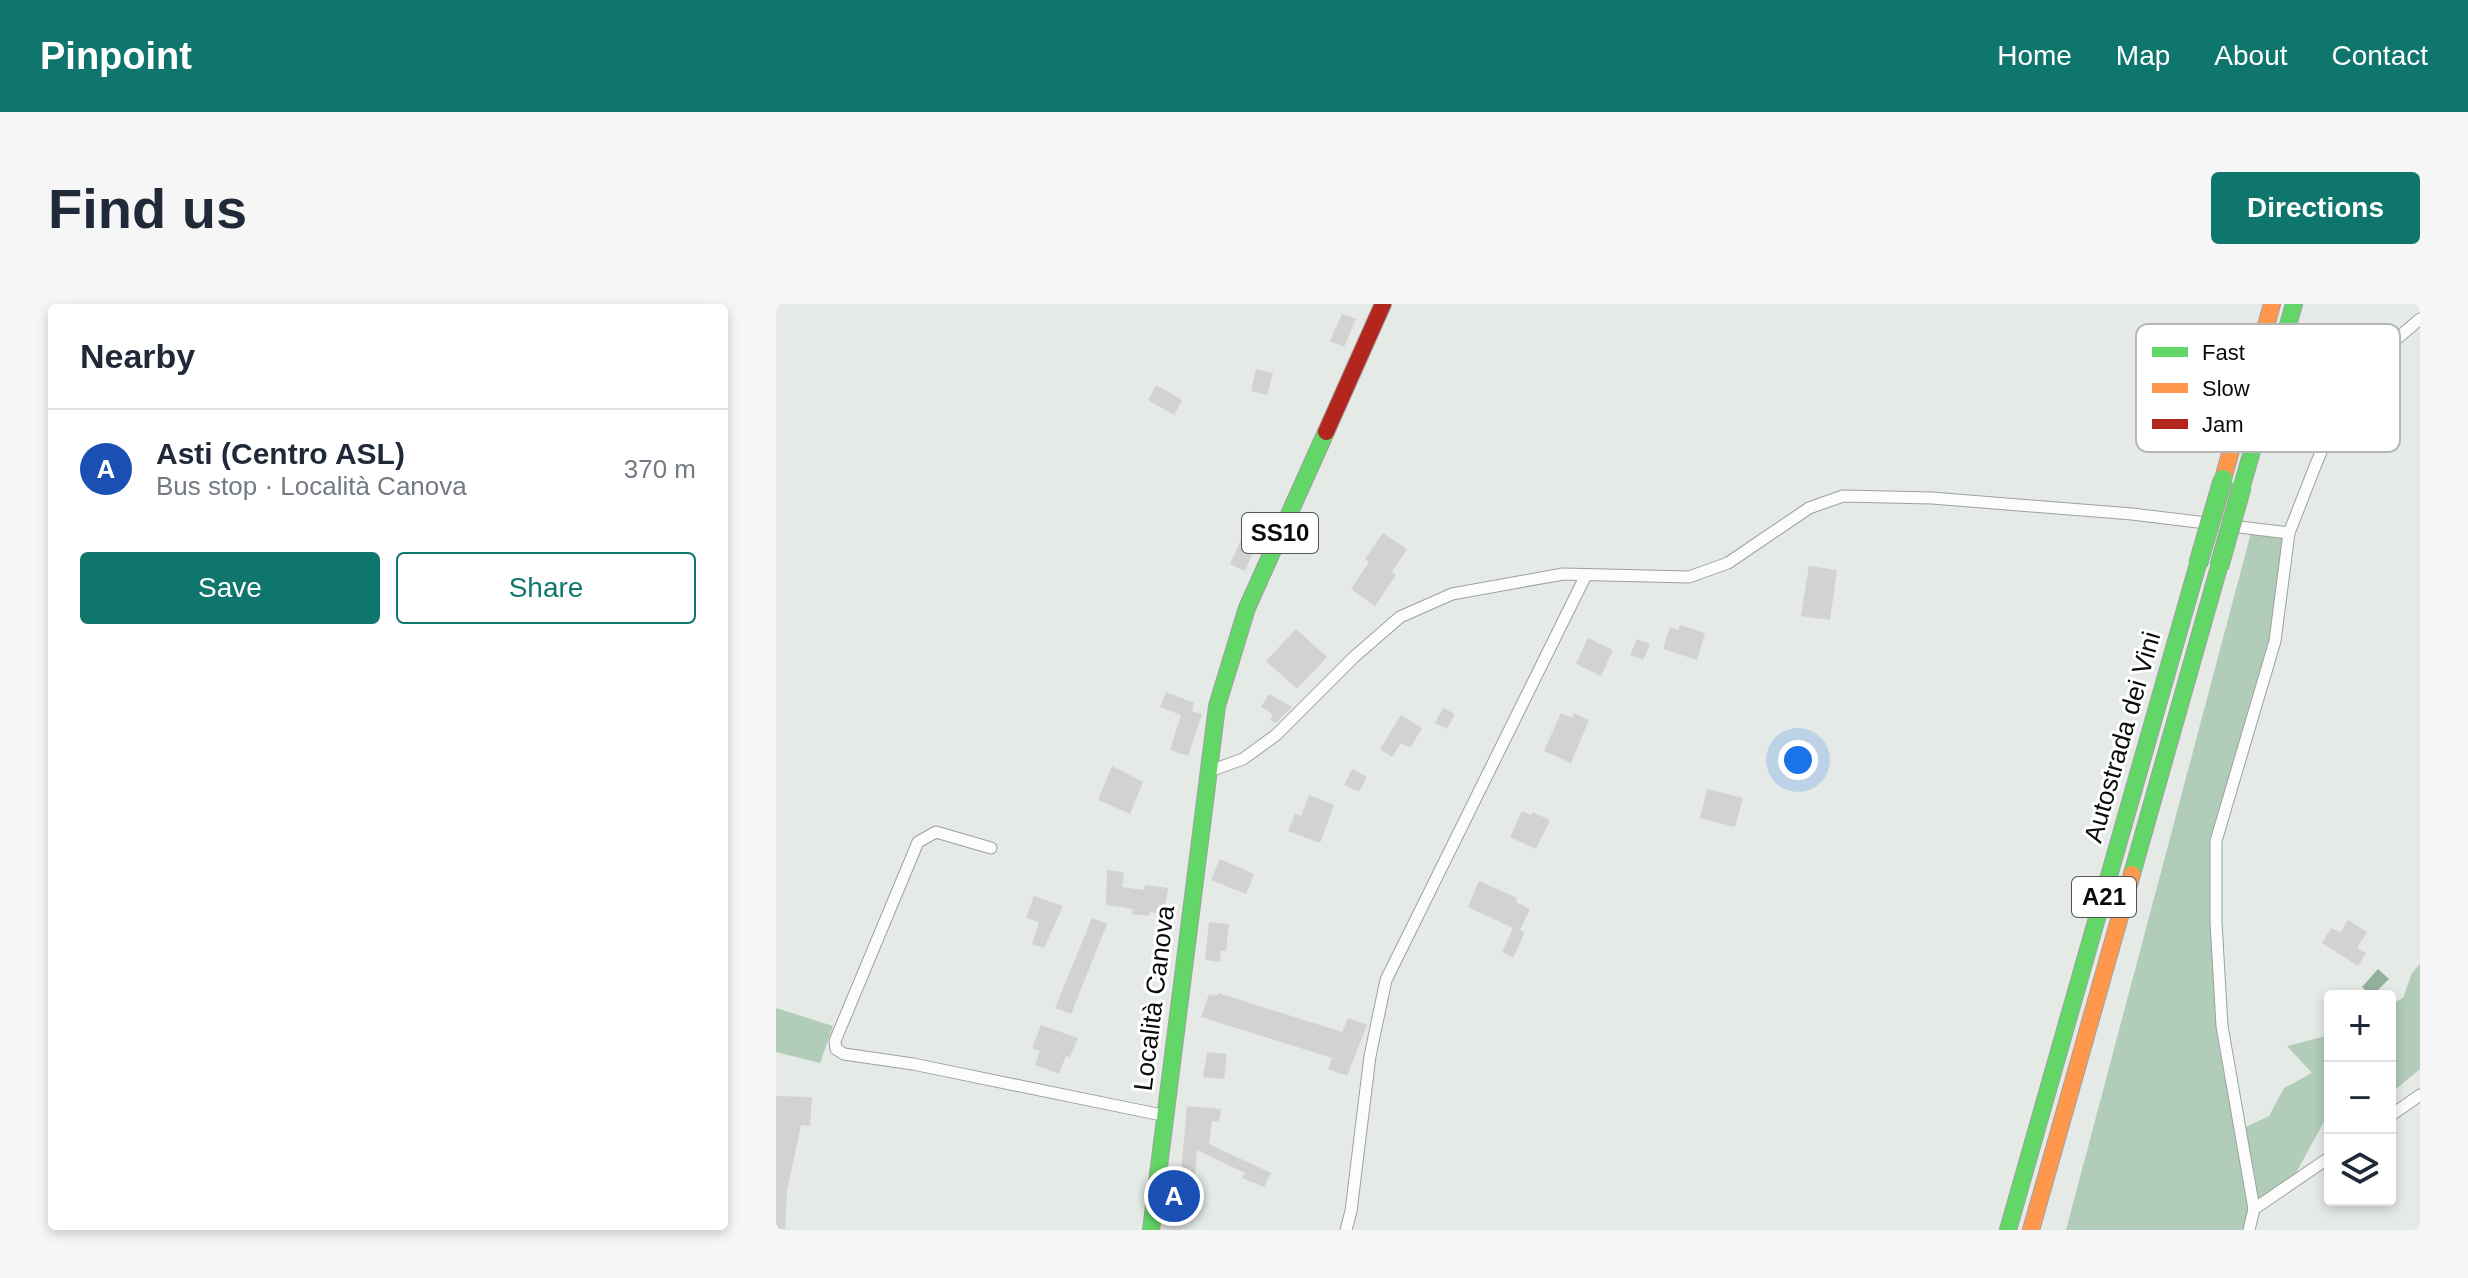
<!DOCTYPE html>
<meta charset="utf-8">
<style>
body{margin:0;font-family:Arial,sans-serif;background:#f6f6f7;color:#1f2937}
.controls{position:absolute;right:24px;bottom:24px;display:grid;overflow:hidden;border-radius:8px;box-shadow:0 4px 12px #0003}
.controls button{width:72px;height:72px;display:grid;place-items:center;padding:0;border:0;border-bottom:2px solid #e0e1e3;background:#fff;color:#1f2937;font:40px sans-serif}
.you{position:absolute;left:1022px;top:456px;width:28px;height:28px;margin:-20px;border:6px solid #fff;border-radius:50%;background:#1a73e8;box-shadow:0 0 0 12px #1a73e833}
.badge{display:grid;place-items:center;width:52px;height:52px;border-radius:50%;background:#0f766e;color:#fff;font-size:26px;font-weight:700}
.pin{position:absolute;translate:-50% -50%;border:4px solid #fff;box-shadow:0 2px 8px #0006}
.list{margin:0;padding:0;list-style:none}
h2{display:flex;justify-content:space-between;align-items:center;height:104px;margin:0;padding:0 32px;font-size:34px}
h2 small{font-size:26px;font-weight:400;color:#747a83}
.list li{display:grid;grid-template-columns:52px 1fr auto;gap:24px;align-items:center;box-sizing:border-box;height:120px;padding:0 32px;border-top:2px solid #e0e1e3}
.list b{display:block;font-size:30px;white-space:nowrap}
.list p{margin:0;font-size:26px;white-space:nowrap;color:#747a83}
.list em{font-size:26px;font-style:normal;color:#747a83}
.actions{display:flex;gap:16px;padding:24px 32px}
.actions a{flex:1;padding:18px 0;border:2px solid #0f766e;border-radius:8px;text-align:center;font-size:28px;color:#0f766e}
.actions .main{background:#0f766e;color:#fff}
.icon{flex:none;width:44px;height:44px;fill:none;stroke:currentColor;stroke-width:2;stroke-linecap:round;stroke-linejoin:round}
.map{position:relative;flex:none;width:1644px;height:926px;overflow:hidden;border-radius:8px}
header{display:flex;align-items:center;gap:48px;box-sizing:border-box;height:112px;padding:0 40px;background:#0f766e;color:#fff}
header strong{font-size:38px}
nav{display:flex;gap:44px;margin-inline-start:auto;font-size:28px}
.intro{display:flex;align-items:center;justify-content:space-between;box-sizing:border-box;height:192px;padding:0 48px}
h1{margin:0;font-size:56px}
.button{padding:20px 36px;border-radius:8px;background:#0f766e;color:#fff;font-size:28px;font-weight:700}
main{display:flex;gap:48px;padding:0 48px}
aside{flex:1;background:#fff;border-radius:8px;box-shadow:0 4px 12px #0003}
.map>svg:first-child{display:block}
.forest{fill:#b1ccb8}
.water{fill:#92b19a}
.building{fill:#d3d2d1}
.lines{fill:none;stroke-linecap:round;stroke-linejoin:round}
.street-casing{stroke:#9da19e;stroke-width:13}
.fast-casing{stroke:#9da19e;stroke-width:18}
.slow-casing{stroke:#9da19e;stroke-width:18}
.jam-casing{stroke:#9da19e;stroke-width:18}
.street{stroke:#fbfcfb;stroke-width:11}
.fast{stroke:#63d668;stroke-width:16}
.slow{stroke:#ff974d;stroke-width:16}
.jam{stroke:#b3261e;stroke-width:16}
.fast-bridge-casing{stroke:#9da19e;stroke-width:20;stroke-linecap:butt}
.fast-bridge{stroke:#63d668;stroke-width:18}
.labels{text-anchor:middle;stroke-width:6;stroke-linejoin:round;paint-order:stroke}
.shield{fill:#fff;stroke:#535554;stroke-width:2}
.shield-label{font-size:24px;font-weight:bold;fill:#090c0a}
.street-label{font-size:26px;fill:#090c0a;stroke:#fff}
.key{fill:#fff;stroke:#b5b6b6;stroke-width:2}
.key-label{font-size:22px;fill:#090c0a}
</style>
<header>
<strong>Pinpoint</strong>
<nav><a>Home</a><a>Map</a><a>About</a><a>Contact</a></nav>
</header>
<div class="intro"><h1>Find us</h1><a class="button">Directions</a></div>
<main>
<aside>
<h2>Nearby<small></small></h2>
<ul class="list">
<li><span class="badge" style="background:#1a4fb4">A</span><div><b>Asti (Centro ASL)</b><p>Bus stop · Località Canova</p></div><em>370 m</em></li>
</ul>
<div class="actions"><a class="main">Save</a><a>Share</a></div>
</aside>
<div class="map">
<svg width="1644" height="926" viewBox="0 0 1644 926">
<rect width="100%" height="100%" fill="#e5eae6"/>
<!-- forest -->
<g class="forest">
<path d="M1476 225 1513 229 1499 337 1440 537 1446 722 1464 826 1493 812 1508 784 1536 769 1511 742 1554 731V813L1550 814 1515 878 1478 905 1473 926H1290Z"/>
<path d="M1644 660V765L1614 790V701L1627 694 1636 669Z"/>
<path d="M0 704 57 722 44 759 0 748Z"/>
</g>
<!-- water -->
<path class="water" d="M1602 665 1613 675 1596 692 1586 683Z"/>
<!-- building -->
<g class="building">
<path d="M566 10 580 15 568 43 554 37Z"/>
<path d="M480 65 497 69 491 91 475 87Z"/>
<path d="M380 81 406 96 398 111 372 96Z"/>
<path d="M478 207 493 214 469 267 454 260Z"/>
<path d="M607 229 631 245 616 268 620 271 599 302 575 285 593 258 589 255Z"/>
<path d="M1033 262 1061 266 1054 316 1025 312Z"/>
<path d="M904 321 929 329 921 356 887 345 894 323 902 326Z"/>
<path d="M520 325 551 353 521 385 490 357Z"/>
<path d="M812 334 837 346 825 372 800 360Z"/>
<path d="M861 335 874 340 867 356 854 351Z"/>
<path d="M390 388 418 399 416 407 426 410 412 452 394 446 405 411 384 403Z"/>
<path d="M493 390 516 403 500 419 494 416 497 410 485 403Z"/>
<path d="M667 404 679 410 671 425 659 419Z"/>
<path d="M785 409 796 414 798 409 813 416 795 459 768 447Z"/>
<path d="M625 411 646 424 634 444 625 439 616 453 604 445Z"/>
<path d="M336 462 367 478 354 510 322 496Z"/>
<path d="M576 465 591 473 583 488 568 481Z"/>
<path d="M931 485 967 494 959 523 924 514Z"/>
<path d="M533 491 558 501 544 539 512 527 519 510 525 512Z"/>
<path d="M746 507 755 511 756 508 774 516 760 545 734 533Z"/>
<path d="M444 555 478 570 470 590 435 576Z"/>
<path d="M331 566 348 568 346 583 368 586 369 581 392 584 388 610 374 608 373 612 356 610 357 605 330 601Z"/>
<path d="M703 577 741 594 740 598 754 605 744 626 749 628 737 654 726 648 737 624 692 603Z"/>
<path d="M258 592 287 602 268 644 256 640 263 618 250 614Z"/>
<path d="M316 614 331 620 295 710 279 704Z"/>
<path d="M1572 616 1591 628 1581 644 1590 649 1582 662 1546 639 1555 624 1565 628Z"/>
<path d="M433 618 453 620 450 647H445L444 658 429 656Z"/>
<path d="M442 689 566 728 572 714 591 721 571 772 552 765 556 754 425 713 433 690 441 692Z"/>
<path d="M265 721 302 734 294 753 290 752 283 770 259 761 264 747 256 744Z"/>
<path d="M431 748 451 750 448 775 427 773Z"/>
<path d="M0 792 36 793 34 822 25 821 11 887 9 925H0Z"/>
<path d="M411 802 445 805 443 818 436 817 433 840 495 869 488 883 466 874 469 869 421 846 419 870 405 869Z"/>
</g>
<g class="lines">
<!-- street casing -->
<g class="street-casing">
<g id="street">
<path d="M431 468 467 455 500 431 578 353 624 313 676 290 787 270 913 273 952 259 1033 204 1067 192 1156 194 1356 210 1513 229"/>
<path d="M215 544 160 528 142 538 59 737 60 745 68 750 137 760 381 810 391 809"/>
<path d="M1614 812 1644 791"/>
<path d="M1478 905 1554 853"/>
<path d="M570 926 575 907 594 752 610 676 810 271"/>
<path d="M1473 926 1478 905 1446 722 1440 618V537L1499 337 1513 229 1540 160 1568 93 1597 55 1644 15"/>
</g>
</g>
<!-- fast casing -->
<g class="fast-casing">
<g id="fast">
<path d="M1466 182 1518 0"/>
<path d="M1356 570 1443 263"/>
<path d="M375 926 441 402 471 304 550 128"/>
<path d="M1232 926 1422 260"/>
</g>
</g>
<!-- slow casing -->
<g class="slow-casing">
<g id="slow">
<path d="M1447 175 1496 0"/>
<path d="M1255 926 1356 570"/>
</g>
</g>
<!-- jam casing -->
<g class="jam-casing">
<path id="jam" d="M550 128 607 0"/>
</g>
<!-- street -->
<use href="#street" class="street"/>
<!-- fast -->
<use href="#fast" class="fast"/>
<!-- slow -->
<use href="#slow" class="slow"/>
<!-- jam -->
<use href="#jam" class="jam"/>
<!-- fast-bridge casing -->
<g class="fast-bridge-casing">
<g id="fast-bridge">
<path d="M1422 260 1447 175"/>
<path d="M1443 263 1466 182"/>
</g>
</g>
<!-- fast-bridge -->
<use href="#fast-bridge" class="fast-bridge"/>
</g>
<g class="labels">
<!-- shield labels -->
<g class="shield">
<rect x="466" y="209" width="76" height="40" rx="6"/>
<rect x="1296" y="573" width="64" height="40" rx="6"/>
</g>
<g class="shield-label">
<text x="504" y="237">SS10</text>
<text x="1328" y="601">A21</text>
</g>
<!-- street labels -->
<g class="street-label">
<text transform="translate(1346 433) rotate(-74)" y="9">Autostrada dei Vini</text>
<text transform="translate(378 694) rotate(-83)" y="9">Località Canova</text>
</g>
</g>
<!-- legend -->
<rect x="1360" y="20" width="264" height="128" rx="12" class="key"/>
<rect x="1376" y="43" width="36" height="10" fill="#63d668"/>
<rect x="1376" y="79" width="36" height="10" fill="#ff974d"/>
<rect x="1376" y="115" width="36" height="10" fill="#b3261e"/>
<g class="key-label">
<text x="1426" y="56">Fast</text>
<text x="1426" y="92">Slow</text>
<text x="1426" y="128">Jam</text>
</g>
</svg>
<div class="controls">
<button>+</button>
<button>−</button>
<button><svg class="icon" aria-label="layers" viewBox="0 0 24 24"><path d="M12 4l9 5-9 5-9-5zM3 14l9 5 9-5"/></svg></button>
</div>
<div class="you"></div>
<div class="pin badge" style="left:398px;top:892px;background:#1a4fb4">A</div>
</div>
</main>
